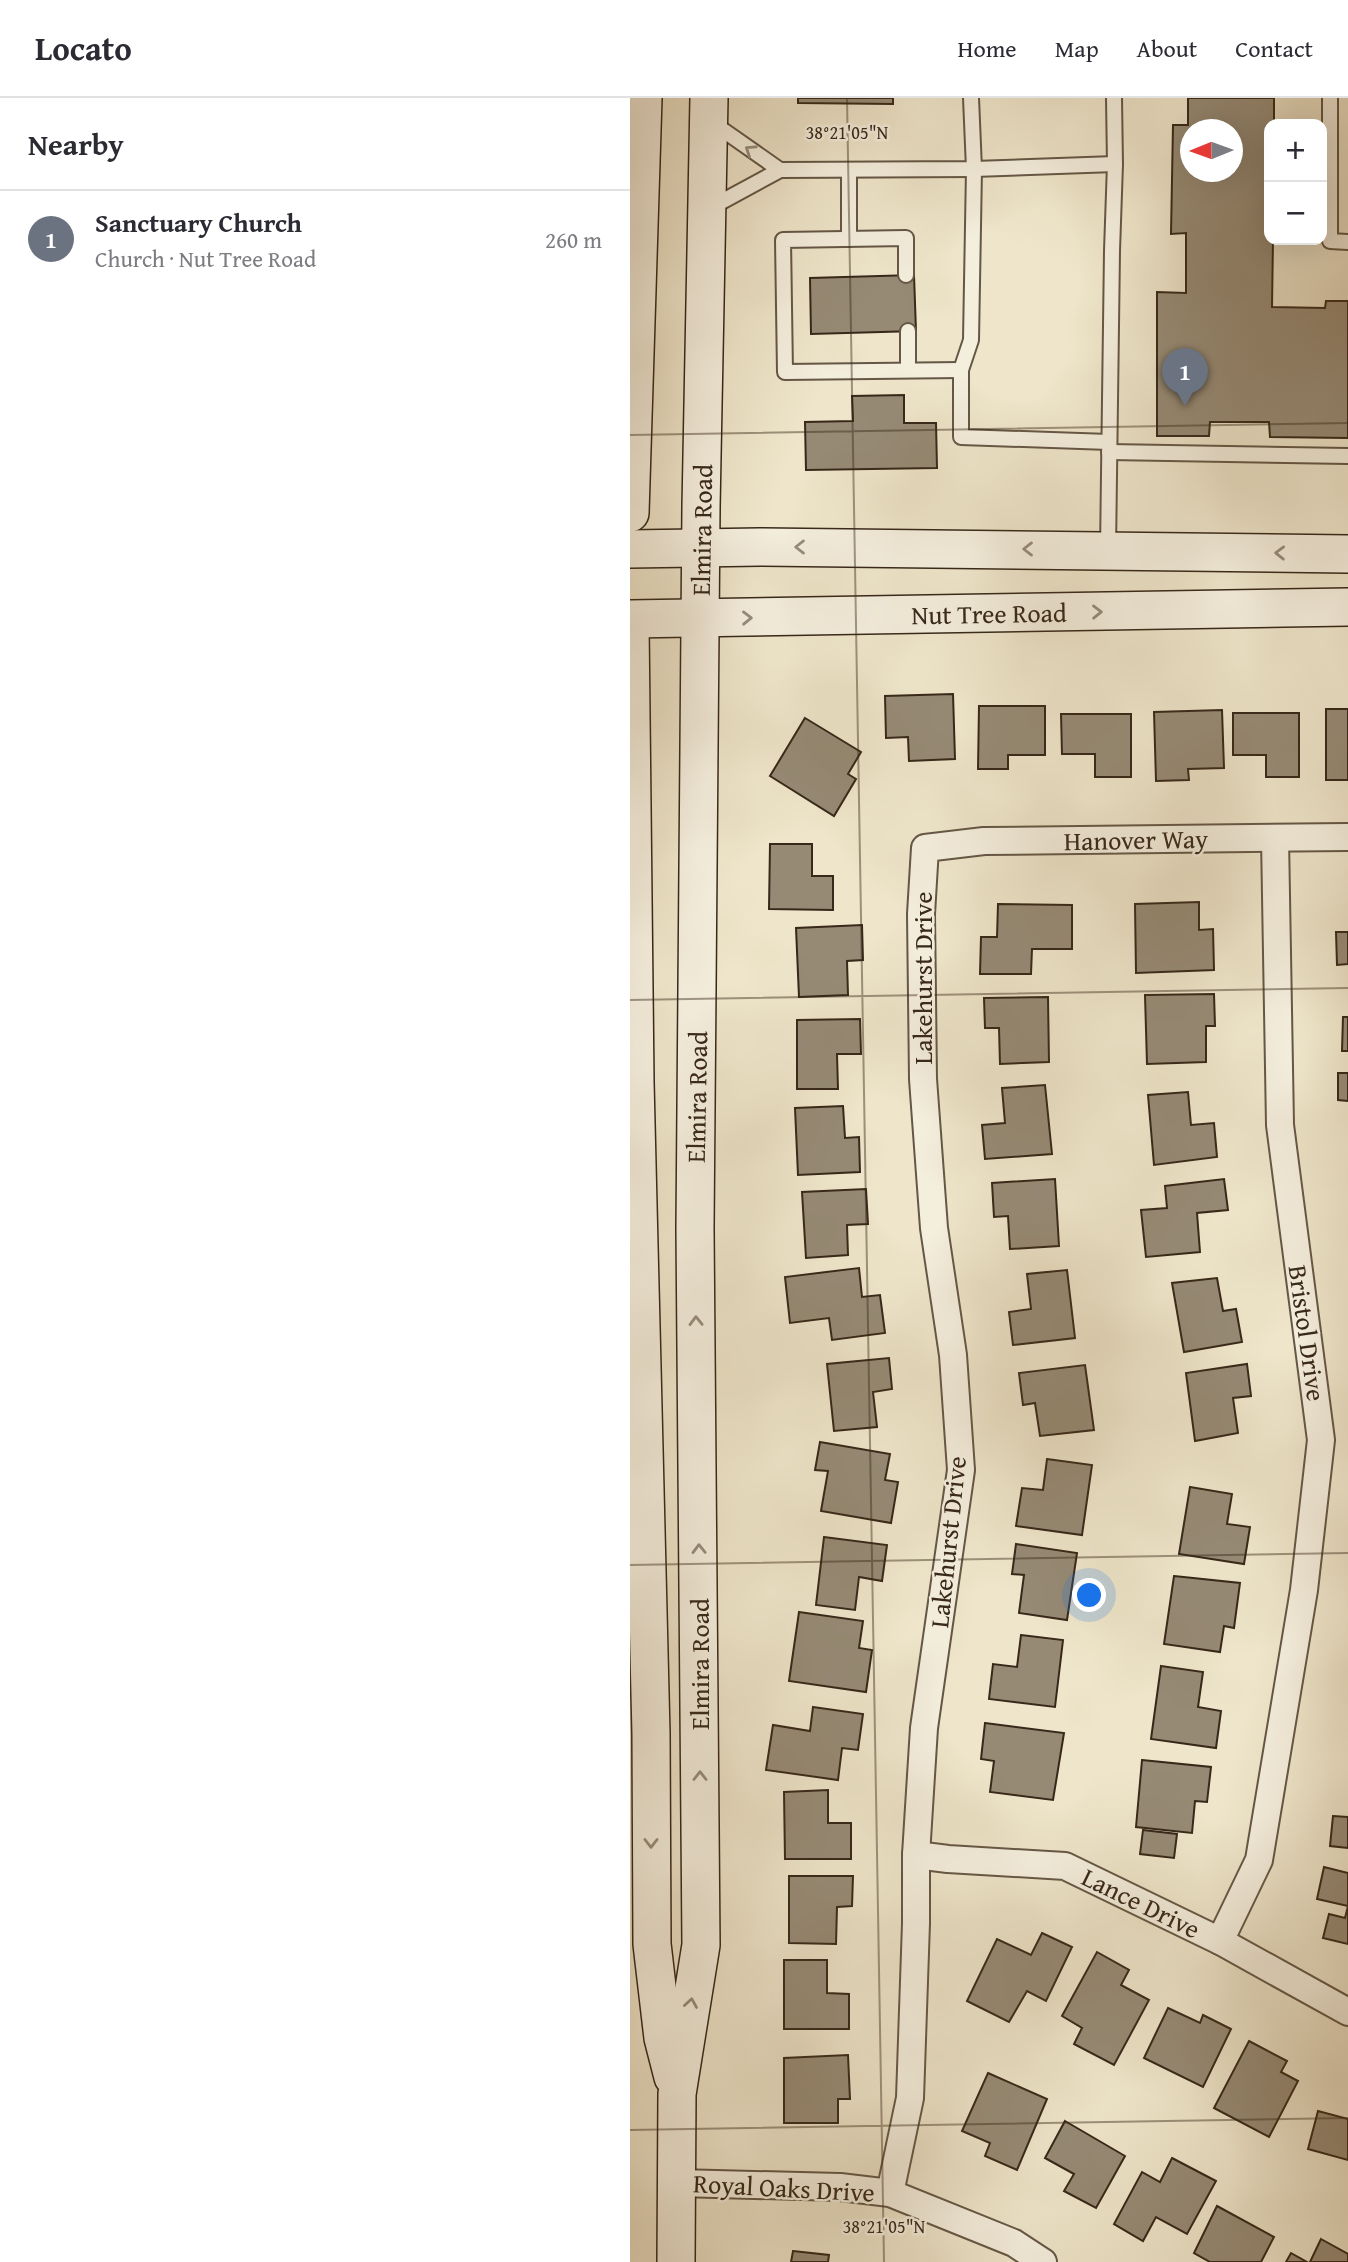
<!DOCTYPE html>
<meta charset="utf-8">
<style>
body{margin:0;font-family:"Gentium Book Plus",serif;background:#f2f2f3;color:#2b2b33}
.controls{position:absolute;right:21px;top:21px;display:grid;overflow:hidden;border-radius:14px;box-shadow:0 7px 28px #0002}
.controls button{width:63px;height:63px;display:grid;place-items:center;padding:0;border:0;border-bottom:2px solid #e1e1e2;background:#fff;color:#2b2b33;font:35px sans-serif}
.compass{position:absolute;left:550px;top:21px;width:63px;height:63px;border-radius:50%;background:#fff;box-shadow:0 7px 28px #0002;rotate:269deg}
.you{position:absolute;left:460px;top:1498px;width:24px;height:24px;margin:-18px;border:5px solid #fff;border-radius:50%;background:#1a73e8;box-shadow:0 0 0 10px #1a73e833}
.badge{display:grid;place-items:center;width:46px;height:46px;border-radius:50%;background:#ea580c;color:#fff;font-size:23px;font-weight:700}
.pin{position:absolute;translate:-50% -58px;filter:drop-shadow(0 2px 4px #0008)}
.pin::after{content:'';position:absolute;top:37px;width:24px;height:21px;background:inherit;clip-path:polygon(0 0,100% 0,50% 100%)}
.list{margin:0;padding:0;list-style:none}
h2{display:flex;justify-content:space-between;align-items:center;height:91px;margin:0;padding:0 28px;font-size:30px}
h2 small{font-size:23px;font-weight:400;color:#7c7c81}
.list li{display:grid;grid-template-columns:46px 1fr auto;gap:21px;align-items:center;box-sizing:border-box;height:98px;padding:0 28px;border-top:2px solid #e1e1e2}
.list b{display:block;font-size:26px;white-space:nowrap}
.list p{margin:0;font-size:23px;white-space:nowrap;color:#7c7c81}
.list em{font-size:23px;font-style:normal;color:#7c7c81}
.map{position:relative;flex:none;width:718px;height:2164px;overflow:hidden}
header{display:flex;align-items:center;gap:42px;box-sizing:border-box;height:98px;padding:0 35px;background:#fff;border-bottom:2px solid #e1e1e2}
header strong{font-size:33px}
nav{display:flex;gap:38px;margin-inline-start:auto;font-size:24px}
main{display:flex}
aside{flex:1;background:#fff}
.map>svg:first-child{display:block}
.building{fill:#968a75;stroke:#372819;stroke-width:2;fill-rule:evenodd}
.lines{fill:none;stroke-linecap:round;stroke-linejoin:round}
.service-casing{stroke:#655745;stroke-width:18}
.minor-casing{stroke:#655745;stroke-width:30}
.secondary-casing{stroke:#372819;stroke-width:40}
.service{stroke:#f4eedd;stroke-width:14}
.minor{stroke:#f4eedd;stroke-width:26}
.secondary{stroke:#f4eedd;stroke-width:37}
.oneway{stroke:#968b7b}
.ticks{fill:none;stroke:#372819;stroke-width:2;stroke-opacity:0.45}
.labels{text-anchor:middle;stroke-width:5;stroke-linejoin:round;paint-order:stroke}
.street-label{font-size:26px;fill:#372819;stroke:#f4eedd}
.ticks-label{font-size:18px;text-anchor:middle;fill:#372819;stroke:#f4eedd;stroke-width:5;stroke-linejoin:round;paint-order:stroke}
</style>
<header>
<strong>Locato</strong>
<nav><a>Home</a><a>Map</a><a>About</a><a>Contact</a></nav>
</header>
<main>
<aside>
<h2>Nearby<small></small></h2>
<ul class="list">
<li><span class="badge" style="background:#6b7280">1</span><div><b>Sanctuary Church</b><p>Church · Nut Tree Road</p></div><em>260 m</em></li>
</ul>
</aside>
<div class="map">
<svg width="718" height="2164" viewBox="0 0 718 2164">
<rect width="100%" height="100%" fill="#eee5ca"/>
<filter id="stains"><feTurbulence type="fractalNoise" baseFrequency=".00286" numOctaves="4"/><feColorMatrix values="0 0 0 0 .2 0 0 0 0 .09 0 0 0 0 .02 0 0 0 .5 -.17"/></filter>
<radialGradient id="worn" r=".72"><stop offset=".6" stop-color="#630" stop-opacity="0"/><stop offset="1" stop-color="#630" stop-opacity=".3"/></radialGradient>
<!-- building -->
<g class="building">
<path d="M168 0H263V6L168 5Z"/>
<path d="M558 0H644V26H639V142H643L642 209 695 210 696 203H718V340L640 339 639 324H580L579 338H527V194L556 195V135L541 136 543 27H558ZM561 32H603V74H561Z"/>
<path d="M284 177 286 233 181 236 180 180Z"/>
<path d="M274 297V325H306L307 370 176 372 175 324 223 323 222 298Z"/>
<path d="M323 596 325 661 279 663 278 639 256 640 255 598Z"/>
<path d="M349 608H415V657H378V671H348Z"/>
<rect x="696" y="611" width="22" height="71"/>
<path d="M592 612 594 670 558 671 559 682 526 683 524 614Z"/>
<path d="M603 615H669V679H636V657H603Z"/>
<path d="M431 616H501V679H465V656H432Z"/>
<path d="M175 620 231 654 218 676 226 681 204 718 140 678Z"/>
<path d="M140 746H182V778H203V812L139 811Z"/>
<path d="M569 804V832L583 831 584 872 506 875 505 806Z"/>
<path d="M368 806 442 807V851H402L401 876H350L351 839H367Z"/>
<path d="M232 827 233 862 217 863 218 897 169 899 166 830Z"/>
<path d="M706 834H718V866L707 867Z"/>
<path d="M584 896 585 928H576V964L517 966 515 897Z"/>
<path d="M418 899 419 964 370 966 369 930H355L354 900Z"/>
<path d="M713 919H718V953H712Z"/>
<path d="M230 921 231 956H207L208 991H167V922Z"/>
<path d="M708 975H718V1003L708 1002Z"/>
<path d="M415 987 422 1056 355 1061 352 1027 375 1025 372 990Z"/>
<path d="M558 994 561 1027 584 1025 587 1059 524 1067 518 997Z"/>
<path d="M213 1008 215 1040 229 1039 230 1074 168 1077 165 1010Z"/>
<path d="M425 1081 429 1148 380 1151 378 1118 364 1119 362 1085Z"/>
<path d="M594 1081 598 1112 567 1115 570 1154 516 1159 511 1112 537 1110 535 1088Z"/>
<path d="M236 1091 238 1126 217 1127 218 1157 176 1160 172 1094Z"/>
<path d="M229 1170 232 1199 250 1197 255 1235 202 1242 199 1220 160 1225 155 1179Z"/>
<path d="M437 1172 445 1240 383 1247 379 1214 401 1211 397 1176Z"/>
<path d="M587 1180 593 1213 606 1211 612 1244 554 1254 542 1185Z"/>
<path d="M259 1260 262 1291 243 1294 247 1329 204 1333 197 1266Z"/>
<path d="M617 1266 621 1298 603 1300 608 1335 565 1343 556 1275Z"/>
<path d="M455 1267 464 1332 410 1338 405 1305 393 1307 389 1275Z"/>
<path d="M190 1344 260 1356 255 1382 268 1384 261 1425 191 1413 198 1373 185 1372Z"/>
<path d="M417 1361 462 1367 452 1437 386 1428 392 1390 413 1392Z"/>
<path d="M560 1389 602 1396 597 1426 620 1429 614 1466 549 1456Z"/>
<path d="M194 1439 257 1447 252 1483 229 1479 225 1512 186 1507Z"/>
<path d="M386 1446 447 1455 437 1522 389 1515 394 1477 382 1476Z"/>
<path d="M544 1478 610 1485 604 1530 594 1528 590 1554 534 1546Z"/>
<path d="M169 1514 233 1523 229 1550 242 1552 236 1594 159 1583Z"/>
<path d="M391 1537 433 1542 425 1609 359 1601 363 1566 387 1569Z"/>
<path d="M531 1568 573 1574 568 1609 591 1613 586 1650 521 1641Z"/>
<path d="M183 1609 233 1616 228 1652 212 1650 208 1682 136 1672 143 1627 180 1633Z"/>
<path d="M355 1625 434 1635 423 1702 360 1694 364 1663 351 1661Z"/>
<path d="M512 1662 581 1669 577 1704 565 1703 562 1735 506 1729Z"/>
<path d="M198 1692V1725H221V1761H155L154 1694Z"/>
<path d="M703 1718 718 1719V1750L700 1748Z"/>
<path d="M513 1732 547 1736 544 1760 510 1756Z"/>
<path d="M694 1769 718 1775V1846L693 1840 699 1816 715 1820 718 1808 687 1801Z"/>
<path d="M159 1778H223L222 1808 207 1809 206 1846 159 1845Z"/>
<path d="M412 1835 442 1849 416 1903 397 1893 379 1924 337 1903 367 1841 401 1857Z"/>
<path d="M467 1854 499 1872 491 1887 519 1902 484 1967 444 1946 452 1930 432 1918Z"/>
<path d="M154 1862H197V1895L219 1896V1931H154Z"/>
<path d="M538 1910 570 1925 573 1917 601 1931 573 1989 514 1960Z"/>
<path d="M619 1943 657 1963 651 1974 668 1983 639 2039 584 2010Z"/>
<path d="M218 1957 220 2001H208V2025H154V1960Z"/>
<path d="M358 1975 417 2001 387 2072 355 2058 360 2045 332 2033Z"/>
<path d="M688 2013 718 2021V2062L678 2051Z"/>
<path d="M435 2023 495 2058 466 2110 434 2093 444 2076 415 2060Z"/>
<path d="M542 2060 586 2083 557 2136 526 2119 513 2143 484 2126 512 2074 530 2084Z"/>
<path d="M587 2108 644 2139 631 2164H580L564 2155Z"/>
<path d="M691 2141 718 2156V2164H680Z"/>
<path d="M163 2153 199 2157 198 2164H161Z"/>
<path d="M661 2155 677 2164H656Z"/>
</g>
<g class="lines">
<!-- service casing -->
<g class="service-casing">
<g id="service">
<path d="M341 0 344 71 341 242 331 272V339L479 344"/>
<path d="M700 0V143L718 144"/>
<path d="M150 72 344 71 485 66"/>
<path d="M219 72V141"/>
<path d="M80 110 150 72 83 25"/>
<path d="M276 177V140L153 142 155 274 331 272"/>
<path d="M278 233V272"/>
<path d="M479 354 718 358"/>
<path d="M478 452 482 153 485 66 484 0"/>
</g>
</g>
<!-- minor casing -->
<g class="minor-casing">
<g id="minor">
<path d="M286 1757 318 1761 435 1768 590 1843 718 1914"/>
<path d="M590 1843 629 1762 674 1492 691 1342 650 1027 645 740"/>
<path d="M47 2085 210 2089 260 2095 384 2145 413 2164"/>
<path d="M260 2095 280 2000 286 1825V1757L294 1630 331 1372 323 1257 304 1130 293 981 291 816 295 750 354 743 718 739"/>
</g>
</g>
<!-- secondary casing -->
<g class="secondary-casing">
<g id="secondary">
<path d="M0 415 13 0"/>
<path d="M0 451 130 449 718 456"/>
<path d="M0 521 718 509"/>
<path d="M0 526 5 984 21 1636 22 1846 33 1940 43 1979"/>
<path d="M46 2164 47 1996 71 1847 65 1131 71 409 79 0"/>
</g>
</g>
<!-- service -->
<use href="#service" class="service"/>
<!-- minor -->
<use href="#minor" class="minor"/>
<!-- secondary -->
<use href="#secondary" class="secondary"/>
</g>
<!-- one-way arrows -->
<defs><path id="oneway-chevron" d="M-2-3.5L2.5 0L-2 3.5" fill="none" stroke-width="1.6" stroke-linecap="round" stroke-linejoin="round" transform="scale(1.75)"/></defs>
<g class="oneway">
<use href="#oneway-chevron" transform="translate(120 52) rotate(-146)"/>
<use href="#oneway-chevron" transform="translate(170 449) rotate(-180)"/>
<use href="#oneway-chevron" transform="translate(398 451) rotate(-180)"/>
<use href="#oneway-chevron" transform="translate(650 455) rotate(-179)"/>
<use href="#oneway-chevron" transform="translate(467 514) rotate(-1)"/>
<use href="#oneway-chevron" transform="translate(117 520) rotate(-1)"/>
<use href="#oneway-chevron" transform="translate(66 1223) rotate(-91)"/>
<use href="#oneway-chevron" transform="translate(69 1451) rotate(-91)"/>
<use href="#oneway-chevron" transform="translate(70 1678) rotate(-90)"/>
<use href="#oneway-chevron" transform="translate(21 1745) rotate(90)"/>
<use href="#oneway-chevron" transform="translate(61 1905) rotate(-81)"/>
</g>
<!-- ticks -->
<path class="ticks" d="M217 0 254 2164M0 337 718 325M0 902 718 890M0 1467 718 1455M0 2032 718 2020"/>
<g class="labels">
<!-- street labels -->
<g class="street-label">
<text transform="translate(72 432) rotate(-89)" y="9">Elmira Road</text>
<text transform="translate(359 516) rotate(-1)" y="9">Nut Tree Road</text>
<text transform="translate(506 742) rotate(-1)" y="9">Hanover Way</text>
<text transform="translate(293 880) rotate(-90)" y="9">Lakehurst Drive</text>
<text transform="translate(67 999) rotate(-89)" y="9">Elmira Road</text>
<text transform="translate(677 1235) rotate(82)" y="9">Bristol Drive</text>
<text transform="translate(318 1444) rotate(-84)" y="9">Lakehurst Drive</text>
<text transform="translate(70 1566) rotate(-90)" y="9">Elmira Road</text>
<text transform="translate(511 1805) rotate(26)" y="9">Lance Drive</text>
<text transform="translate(154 2090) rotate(3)" y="9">Royal Oaks Drive</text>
</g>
</g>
<g class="ticks-label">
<text x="217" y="41">38°21'05"N</text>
<text x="254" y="2135">38°21'05"N</text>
</g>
<rect width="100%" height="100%" filter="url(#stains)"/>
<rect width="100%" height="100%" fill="url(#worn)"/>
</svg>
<div class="controls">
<button>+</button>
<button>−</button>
</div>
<svg class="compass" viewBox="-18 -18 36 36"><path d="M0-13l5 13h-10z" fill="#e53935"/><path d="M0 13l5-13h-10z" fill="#7c7c81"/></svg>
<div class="you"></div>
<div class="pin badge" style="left:555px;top:308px;background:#6b7280">1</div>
</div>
</main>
